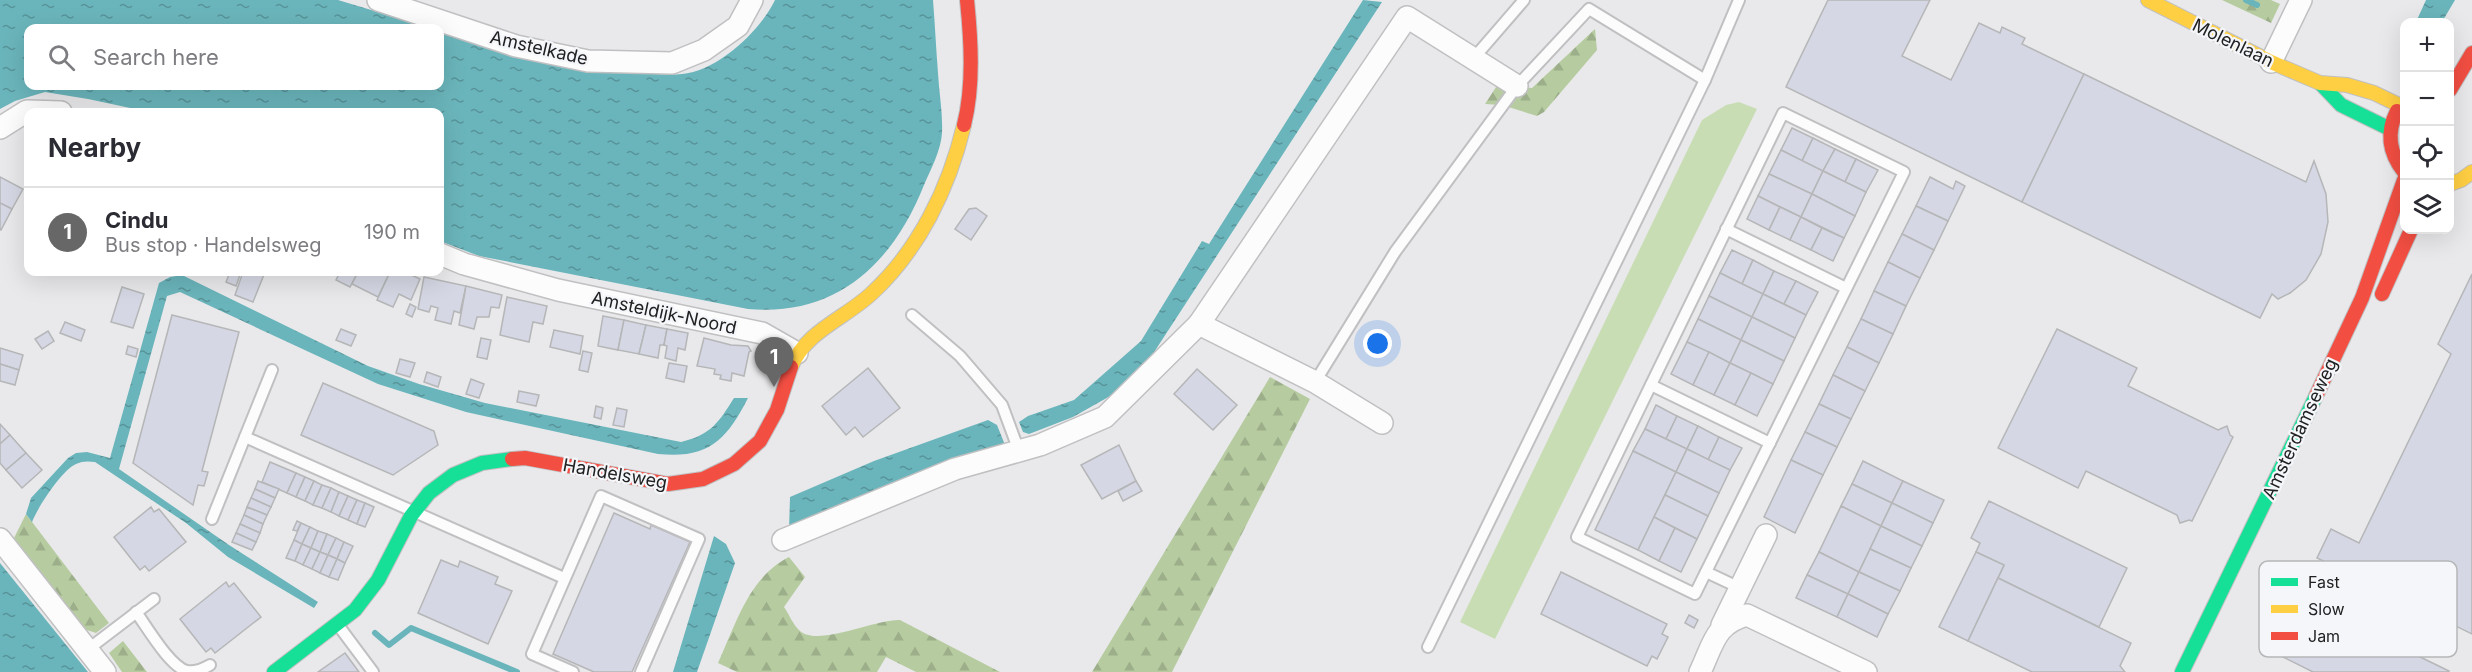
<!DOCTYPE html>
<meta charset="utf-8">
<style>
body{margin:0;font-family:Inter,sans-serif;background:#f2f2f3;color:#2b2b33}
.controls{position:absolute;right:18px;top:18px;display:grid;overflow:hidden;border-radius:12px;box-shadow:0 6px 24px #0002}
.controls button{width:54px;height:54px;display:grid;place-items:center;padding:0;border:0;border-bottom:2px solid #e1e1e2;background:#fff;color:#2b2b33;font:30px sans-serif}
.you{position:absolute;left:1378px;top:344px;width:21px;height:21px;margin:-15px;border:4px solid #fff;border-radius:50%;background:#1a73e8;box-shadow:0 0 0 9px #1a73e833}
.badge{display:grid;place-items:center;width:39px;height:39px;border-radius:50%;background:#676768;color:#fff;font-size:20px;font-weight:700}
.pin{position:absolute;translate:-50% -50px;filter:drop-shadow(0 2px 3px #0008)}
.pin::after{content:'';position:absolute;top:32px;width:21px;height:18px;background:inherit;clip-path:polygon(0 0,100% 0,50% 100%)}
.list{margin:0;padding:0;list-style:none}
h2{display:flex;justify-content:space-between;align-items:center;height:78px;margin:0;padding:0 24px;font-size:26px}
h2 small{font-size:20px;font-weight:400;color:#7c7c81}
.list li{display:grid;grid-template-columns:39px 1fr auto;gap:18px;align-items:center;box-sizing:border-box;height:90px;padding:0 24px;border-top:2px solid #e1e1e2}
.list b{display:block;font-size:22px;white-space:nowrap}
.list p{margin:0;font-size:20px;white-space:nowrap;color:#7c7c81}
.list em{font-size:20px;font-style:normal;color:#7c7c81}
.icon{flex:none;width:33px;height:33px;fill:none;stroke:currentColor;stroke-width:2;stroke-linecap:round;stroke-linejoin:round}
.map{position:relative;flex:none;width:2472px;height:672px;overflow:hidden}
.search{position:absolute;background:#fff;box-shadow:0 6px 24px #0002;left:24px;top:24px;width:420px;height:66px;display:flex;align-items:center;gap:15px;box-sizing:border-box;padding:0 21px;border-radius:12px;color:#7c7c81;font-size:22px}
.panel{position:absolute;background:#fff;box-shadow:0 6px 24px #0002;left:24px;top:108px;width:420px;height:168px;border-radius:12px}
.map>svg:first-child{display:block}
.green{fill:#c9ddb5}
.forest{fill:url(#forest-firs)}
.water{fill:url(#water-ripples)}
.lines{fill:none;stroke-linecap:round;stroke-linejoin:round}
.stream{stroke:#6ab5bb;stroke-width:6}
.building{fill:#d5d7e4;stroke:#b5b6b7;stroke-width:1.5}
.lane-casing{stroke:#c0c0c2;stroke-width:14}
.street-casing{stroke:#c0c0c2;stroke-width:24}
.fast-casing{stroke:#c0c0c2;stroke-width:16}
.slow-casing{stroke:#c0c0c2;stroke-width:16}
.jam-casing{stroke:#c0c0c2;stroke-width:16}
.lane{stroke:#fcfcfc;stroke-width:10}
.street{stroke:#fcfcfc;stroke-width:21}
.fast{stroke:#16e098;stroke-width:14}
.slow{stroke:#ffcf43;stroke-width:14}
.jam{stroke:#f24e42;stroke-width:14}
.labels{text-anchor:middle;stroke-width:4.5;stroke-linejoin:round;paint-order:stroke}
.street-label{font-size:18px;fill:#212122;stroke:#f5f6f9}
.key{fill:#f5f6f9;stroke:#b5b6b8;stroke-width:1.5}
.key-label{font-size:16px;fill:#212122}
</style>
<div class="map">
<svg width="2472" height="672" viewBox="0 0 2472 672">
<defs>
<pattern id="forest-firs" width="22" height="20" patternUnits="userSpaceOnUse" patternTransform="scale(1.5)"><rect width="22" height="20" fill="#b6cca0"/><path d="M5 1l3.5 6h-7zM16 11l3.5 6h-7z" fill="#9caf8a"/></pattern>
<pattern id="water-ripples" width="26" height="14" patternUnits="userSpaceOnUse" patternTransform="scale(1.5)"><rect width="26" height="14" fill="#6ab5bb"/><path d="M2 4q2-2 4 0t4 0M15 11q2-2 4 0t4 0" fill="none" stroke="#579398"/></pattern>
</defs>
<rect width="100%" height="100%" fill="#e9e9eb"/>
<!-- green -->
<path class="green" d="M1739 102 1757 109 1495 639 1460 622 1702 120 1726 105Z"/>
<!-- forest -->
<g class="forest">
<path d="M2222 0H2271L2280 4 2271 23Z"/>
<path d="M1595 29 1597 50 1544 112 1537 116 1502 105 1485 104 1500 81 1520 87 1532 88Z"/>
<path d="M1270 377 1310 399 1172 672H1092Z"/>
<path d="M26 514 109 623 96 633 84 629 14 538Z"/>
<path d="M789 557 805 577 784 607C789 614 793 625 800 631 818 647 875 619 900 620L1000 672H916L886 657 877 672H737L718 663C736 624 749 577 789 557Z"/>
<path d="M123 641 147 672H122L109 653Z"/>
</g>
<!-- water -->
<g class="water">
<path d="M0 0H338L431 28H28V86H440V31C489 41 538 51 587 61 618 67 651 77 682 74 718 71 760 31 775 0H933C935 24 936 49 938 73 939 93 943 113 942 133 941 150 931 169 924 185 893 263 837 317 748 309L479 256 440 241V112H149L88 99 45 92 15 101 0 109Z"/>
<path d="M1363 0 1382 2 1147 363 1112 395 1073 417 1029 434 1023 432 1019 422 1028 416 1074 400 1141 341 1202 241 1209 244Z"/>
<path d="M2426 0H2455L2442 22H2416Z"/>
<path d="M182 275 368 366 419 384 485 403 681 442C711 435 719 422 734 398H748C726 441 708 459 658 454L466 412 378 384 180 292 167 296 119 469 229 545 318 602 314 608 228 557 186 523 95 462C88 461 82 461 76 464 61 471 38 507 32 522L26 514 31 498 68 458 76 453 87 452 110 458 159 283 170 277Z"/>
<path d="M988 420 997 425 1005 445 789 529 790 497 874 461Z"/>
<path d="M714 536 726 544 735 563 697 672H673Z"/>
<path d="M0 563 88 672H0Z"/>
</g>
<g class="lines">
<!-- stream -->
<g class="stream">
<path d="M2246 0 2257 5"/>
<path d="M375 633 389 645 411 628 517 672"/>
</g>
</g>
<!-- building -->
<g class="building">
<path d="M1828 0H1930L1902 56 1951 80 1979 23 2000 33 2002 27 2025 38 2022 44 2084 74 2022 202 1786 87Z"/>
<path d="M2084 74 2306 182 2314 161 2326 194 2328 222 2321 254 2306 280 2290 293 2278 299 2272 294 2260 318 2022 202Z"/>
<path d="M1792 128 1813 138 1802 161 1781 150Z"/>
<path d="M1813 138 1835 149 1823 171 1802 161Z"/>
<path d="M1835 149 1856 159 1845 182 1823 171Z"/>
<path d="M1781 150 1823 171 1812 194 1769 174Z"/>
<path d="M1856 159 1878 170 1866 192 1845 182Z"/>
<path d="M1823 171 1866 192 1855 216 1812 194Z"/>
<path d="M1769 174 1812 194 1801 217 1758 196Z"/>
<path d="M0 177 23 189 12 209 0 203Z"/>
<path d="M1930 177 1953 189 1956 181 1965 186 1948 221 1916 206Z"/>
<path d="M1812 194 1855 216 1844 238 1801 217Z"/>
<path d="M1758 196 1780 207 1769 230 1747 219Z"/>
<path d="M0 203 12 209 1 230H0Z"/>
<path d="M1916 206 1948 221 1934 250 1902 234Z"/>
<path d="M1780 207 1801 217 1790 240 1769 230Z"/>
<path d="M976 208 987 216 971 240 955 229 969 209Z"/>
<path d="M1801 217 1822 228 1811 250 1790 240Z"/>
<path d="M1822 228 1844 238 1833 261 1811 250Z"/>
<path d="M1902 234 1934 250 1920 278 1888 262Z"/>
<path d="M1732 250 1753 260 1742 284 1720 273Z"/>
<path d="M1753 260 1774 271 1763 294 1742 284Z"/>
<path d="M1888 262 1920 278 1906 306 1874 291Z"/>
<path d="M1774 271 1796 281 1784 304 1763 294Z"/>
<path d="M230 272H241L236 286 226 282Z"/>
<path d="M243 272H265L253 302 235 295Z"/>
<path d="M340 272H358L350 287 336 280Z"/>
<path d="M358 272H390L378 297 352 284Z"/>
<path d="M390 272H410L409 274 420 279 411 300 399 294 393 307 377 300Z"/>
<path d="M1720 273 1763 294 1752 317 1709 296Z"/>
<path d="M2472 274V634L2317 558 2331 529 2359 543 2451 354 2438 344Z"/>
<path d="M424 277 466 286 460 313 454 311 451 324 435 320 438 308 431 306 429 312 418 309Z"/>
<path d="M1796 281 1818 292 1806 315 1784 304Z"/>
<path d="M466 286 502 295 499 308 491 307 489 317H477L474 329 459 325Z"/>
<path d="M122 287 144 294 133 328 111 322Z"/>
<path d="M1874 291 1906 306 1893 334 1861 319Z"/>
<path d="M1763 294 1806 315 1795 338 1752 317Z"/>
<path d="M1709 296 1752 317 1741 340 1698 319Z"/>
<path d="M507 297 547 306 543 324 533 322 529 342 500 335Z"/>
<path d="M410 304 416 307 412 317 406 314Z"/>
<path d="M172 315 239 332 202 471 208 472 204 486 198 485 193 505 133 463Z"/>
<path d="M603 316 624 320 618 350 598 346Z"/>
<path d="M1752 317 1795 338 1784 361 1741 340Z"/>
<path d="M1698 319 1741 340 1730 363 1687 342Z"/>
<path d="M1861 319 1893 334 1879 363 1847 347Z"/>
<path d="M624 320 646 325 639 354 618 350Z"/>
<path d="M65 322 85 330 81 341 60 333Z"/>
<path d="M646 325 667 329 664 345H660L658 358 639 354Z"/>
<path d="M341 329 356 335 351 346 336 340Z"/>
<path d="M667 329 688 333 685 350 678 348 676 361 665 358 667 346 664 345Z"/>
<path d="M2057 329 2137 368 2128 386 2218 430 2227 426 2230 435 2233 437 2192 521 2189 520 2180 523 2177 515 2086 471 2078 488 1998 448Z"/>
<path d="M554 330 583 336 580 354 550 347Z"/>
<path d="M48 331 54 341 42 349 35 339Z"/>
<path d="M481 338 491 340 487 359 477 357Z"/>
<path d="M704 338 731 345 748 346 751 351 749 352 744 376 732 373 731 381 720 379 721 375 714 374 715 369 697 366Z"/>
<path d="M1741 340 1784 361 1773 384 1730 363Z"/>
<path d="M1687 342 1709 352 1693 385 1671 374Z"/>
<path d="M128 346 138 349 136 357 126 354Z"/>
<path d="M1847 347 1879 363 1865 391 1833 375Z"/>
<path d="M0 348 23 355 19 370 0 364Z"/>
<path d="M583 351 592 353 588 372 579 370Z"/>
<path d="M1709 352 1730 363 1714 395 1693 385Z"/>
<path d="M400 359 415 363 410 377 396 373Z"/>
<path d="M669 363 687 366 684 382 666 378Z"/>
<path d="M1730 363 1751 373 1735 405 1714 395Z"/>
<path d="M0 364 19 370 15 385 0 381Z"/>
<path d="M868 368 900 408 863 437 855 427 846 435 822 406Z"/>
<path d="M1197 369 1237 405 1213 430 1174 394Z"/>
<path d="M427 372 441 377 438 387 424 382Z"/>
<path d="M1751 373 1773 384 1757 416 1735 405Z"/>
<path d="M1833 375 1865 391 1851 419 1819 404Z"/>
<path d="M471 379 484 384 479 398 466 394Z"/>
<path d="M323 383 434 431 438 445 393 475 301 435Z"/>
<path d="M519 391 539 395 536 406 517 402Z"/>
<path d="M1819 404 1851 419 1837 447 1805 432Z"/>
<path d="M1656 405 1677 416 1666 439 1645 429Z"/>
<path d="M596 406 603 408 601 419 594 417Z"/>
<path d="M617 408 627 410 624 427 613 425Z"/>
<path d="M1677 416 1698 426 1687 449 1666 439Z"/>
<path d="M0 424 10 435 0 444Z"/>
<path d="M1698 426 1719 437 1708 460 1687 449Z"/>
<path d="M1645 429 1687 449 1676 472 1633 451Z"/>
<path d="M1805 432 1837 447 1823 475 1791 460Z"/>
<path d="M10 435 26 453 6 470 0 463V444Z"/>
<path d="M1719 437 1742 448 1730 470 1708 460Z"/>
<path d="M1119 445 1136 481 1102 499 1081 465Z"/>
<path d="M1687 449 1730 470 1719 493 1676 472Z"/>
<path d="M1633 451 1676 472 1638 550 1595 530Z"/>
<path d="M26 453 42 470 22 488 6 470Z"/>
<path d="M1791 460 1823 475 1795 533 1764 517Z"/>
<path d="M1863 461 1903 481 1892 503 1852 484Z"/>
<path d="M270 462 296 473 287 493 262 482Z"/>
<path d="M1676 472 1719 493 1708 516 1665 495Z"/>
<path d="M296 473 305 477 296 497 287 493Z"/>
<path d="M305 477 314 481 305 501 296 497Z"/>
<path d="M258 481 279 489 275 498 255 489Z"/>
<path d="M314 481 322 485 313 505 305 501Z"/>
<path d="M1136 481 1142 491 1123 501 1118 491Z"/>
<path d="M1903 481 1944 500 1933 523 1892 503Z"/>
<path d="M1852 484 1892 503 1881 526 1841 506Z"/>
<path d="M322 485 331 488 322 508 313 505Z"/>
<path d="M331 488 339 492 331 512 322 508Z"/>
<path d="M255 489 275 498 271 507 251 498Z"/>
<path d="M339 492 348 496 339 516 331 512Z"/>
<path d="M1665 495 1708 516 1697 539 1654 517Z"/>
<path d="M348 496 357 500 348 520 339 516Z"/>
<path d="M251 498 271 507 267 515 247 507Z"/>
<path d="M357 500 365 503 357 524 348 520Z"/>
<path d="M1989 501 2127 568 2099 627 1998 578 2004 565 1976 552 1980 543 1971 538Z"/>
<path d="M365 503 374 507 365 527 357 524Z"/>
<path d="M1892 503 1933 523 1922 546 1881 526Z"/>
<path d="M1841 506 1881 526 1859 572 1819 552Z"/>
<path d="M151 507 154 512 159 509 186 542 149 571 145 566 140 570 114 537Z"/>
<path d="M247 507 267 515 263 524 244 515Z"/>
<path d="M614 513 650 529 651 525 690 542 632 672H594L553 654Z"/>
<path d="M244 515 263 524 260 533 240 524Z"/>
<path d="M1654 517 1675 528 1659 561 1638 550Z"/>
<path d="M297 521 301 523 297 531 293 530Z"/>
<path d="M301 523 310 527 302 544 294 540Z"/>
<path d="M240 524 260 533 256 542 236 533Z"/>
<path d="M1881 526 1922 546 1911 568 1870 549Z"/>
<path d="M310 527 318 531 311 548 302 544Z"/>
<path d="M1675 528 1697 539 1681 572 1659 561Z"/>
<path d="M318 531 327 534 320 552 311 548Z"/>
<path d="M236 533 256 542 252 550 232 542Z"/>
<path d="M327 534 336 538 328 555 320 552Z"/>
<path d="M336 538 344 542 337 559 328 555Z"/>
<path d="M294 540 302 544 295 561 286 558Z"/>
<path d="M344 542 353 546 345 563 337 559Z"/>
<path d="M302 544 311 548 303 565 295 561Z"/>
<path d="M311 548 320 552 312 569 303 565Z"/>
<path d="M1870 549 1911 568 1900 591 1859 572Z"/>
<path d="M320 552 328 555 320 573 312 569Z"/>
<path d="M1819 552 1859 572 1848 594 1807 575Z"/>
<path d="M1976 552 2004 565 1968 641 1939 627Z"/>
<path d="M328 555 337 559 329 577 320 573Z"/>
<path d="M337 559 345 563 338 580 329 577Z"/>
<path d="M441 560 458 567 460 561 498 577 495 584 512 591 488 644 418 613Z"/>
<path d="M1561 572 1667 624 1662 634 1668 637 1657 659 1652 656 1647 666 1541 614Z"/>
<path d="M1859 572 1900 591 1888 614 1848 594Z"/>
<path d="M1807 575 1848 594 1837 617 1796 598Z"/>
<path d="M1998 578 2131 643 2120 666 2125 672H2032L1968 641Z"/>
<path d="M226 582 229 587 234 583 261 617 215 653 211 648 206 652 180 619Z"/>
<path d="M1848 594 1888 614 1877 637 1837 617Z"/>
<path d="M2303 600 2449 671V672H2313L2277 654Z"/>
<path d="M1689 615 1698 620 1694 628 1685 623Z"/>
<path d="M345 653 359 672H318Z"/>
</g>
<g class="lines">
<!-- lane casing -->
<g class="lane-casing">
<g id="lane">
<path d="M1473 59 1524 0"/>
<path d="M1783 113 1904 172 1695 594 1577 537Z"/>
<path d="M1726 229 1846 288"/>
<path d="M912 315 960 356 1002 405 1019 451"/>
<path d="M1315 382 1395 252 1517 86 1589 9 1705 80"/>
<path d="M1651 385 1770 443"/>
<path d="M245 437 564 578"/>
<path d="M212 519 272 370"/>
<path d="M1706 572 1740 588"/>
<path d="M136 612C147 627 170 667 187 671 196 672 203 669 210 665"/>
<path d="M338 625 373 672"/>
<path d="M1428 647 1705 80 1739 0"/>
<path d="M87 650 154 599"/>
<path d="M573 672 532 654 601 496 699 539 641 672"/>
</g>
</g>
<!-- street casing -->
<g class="street-casing">
<g id="street">
<path d="M378 0 516 46 588 61 672 63 704 50 738 26 752 0"/>
<path d="M2271 62 2301 0"/>
<path d="M0 128 27 111 61 112"/>
<path d="M440 254 464 264 558 290 762 333 797 353"/>
<path d="M1199 324 1315 382 1382 423"/>
<path d="M0 539 105 672"/>
<path d="M783 540 955 469 1040 445 1105 417 1199 324 1407 17 1517 86"/>
<path d="M1722 625 1766 535"/>
<path d="M1700 672C1713 645 1715 623 1747 615L1866 672"/>
</g>
</g>
<!-- fast casing -->
<g class="fast-casing">
<g id="fast">
<path d="M2320 83 2341 105 2390 129"/>
<path d="M274 672 355 610 378 580 411 516 429 493 453 475 482 463 512 459"/>
<path d="M2182 672 2316 396"/>
</g>
</g>
<!-- slow casing -->
<g class="slow-casing">
<g id="slow">
<path d="M2148 0 2271 62 2320 83 2347 85 2374 93 2401 106"/>
<path d="M2450 184 2461 180 2472 172"/>
<path d="M791 367C806 331 844 319 871 294 919 250 949 188 964 125"/>
</g>
</g>
<!-- jam casing -->
<g class="jam-casing">
<g id="jam">
<path d="M2450 90 2472 53"/>
<path d="M2397 111C2386 133 2389 153 2404 172"/>
<path d="M964 125C974 85 971 40 967 0"/>
<path d="M2382 294 2411 230"/>
<path d="M2316 396 2362 298 2404 180"/>
<path d="M512 459 525 458 668 484 703 479 734 464 760 441 777 410 791 367"/>
</g>
</g>
<!-- lane -->
<use href="#lane" class="lane"/>
<!-- street -->
<use href="#street" class="street"/>
<!-- fast -->
<use href="#fast" class="fast"/>
<!-- slow -->
<use href="#slow" class="slow"/>
<!-- jam -->
<use href="#jam" class="jam"/>
</g>
<g class="labels">
<!-- street labels -->
<g class="street-label">
<text transform="translate(2233 43) rotate(26)" y="6">Molenlaan</text>
<text transform="translate(539 48) rotate(13)" y="6">Amstelkade</text>
<text transform="translate(664 313) rotate(12)" y="6">Amsteldijk-Noord</text>
<text transform="translate(2300 429) rotate(-65)" y="6">Amsterdamseweg</text>
<text transform="translate(615 474) rotate(10)" y="6">Handelsweg</text>
</g>
</g>
<!-- legend -->
<rect x="2259" y="561" width="198" height="96" rx="9" class="key"/>
<rect x="2271" y="578" width="27" height="8" fill="#16e098"/>
<rect x="2271" y="605" width="27" height="8" fill="#ffcf43"/>
<rect x="2271" y="632" width="27" height="8" fill="#f24e42"/>
<g class="key-label">
<text x="2308" y="588">Fast</text>
<text x="2308" y="615">Slow</text>
<text x="2308" y="642">Jam</text>
</g>
</svg>
<div class="controls">
<button>+</button>
<button>−</button>
<button><svg class="icon" aria-label="locate" viewBox="0 0 24 24"><circle cx="12" cy="12" r="6"/><path d="M12 2v4M12 18v4M2 12h4M18 12h4"/></svg></button>
<button><svg class="icon" aria-label="layers" viewBox="0 0 24 24"><path d="M12 4l9 5-9 5-9-5zM3 14l9 5 9-5"/></svg></button>
</div>
<div class="you"></div>
<div class="pin badge" style="left:774px;top:387px">1</div>
<div class="search"><svg class="icon" aria-label="search" viewBox="0 0 24 24"><circle cx="10" cy="10" r="6"/><path d="M15 15l6 6"/></svg>Search here</div>
<section class="panel">
<h2>Nearby<small></small></h2>
<ul class="list">
<li><span class="badge">1</span><div><b>Cindu</b><p>Bus stop · Handelsweg</p></div><em>190 m</em></li>
</ul>
</section>
</div>
